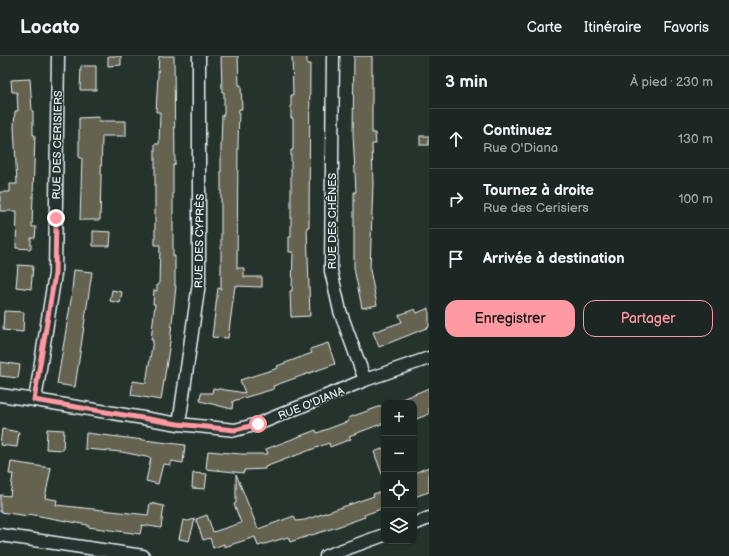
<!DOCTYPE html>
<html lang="fr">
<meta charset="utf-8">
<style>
body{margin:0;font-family:"Balsamiq Sans",sans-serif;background:#252e2a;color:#f1f3f6}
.controls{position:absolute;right:12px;bottom:12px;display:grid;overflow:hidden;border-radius:8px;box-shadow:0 1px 3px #0004}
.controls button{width:36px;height:36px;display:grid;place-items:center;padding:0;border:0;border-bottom:1px solid #3a4340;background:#1c2622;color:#f1f3f6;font:20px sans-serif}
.stop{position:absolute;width:12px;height:12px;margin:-9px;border:3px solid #ff9aa2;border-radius:50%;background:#fff}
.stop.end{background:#ff9aa2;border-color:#fff;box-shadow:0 1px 4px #0008}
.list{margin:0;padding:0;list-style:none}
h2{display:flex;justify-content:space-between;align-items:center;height:52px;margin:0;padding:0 16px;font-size:17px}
h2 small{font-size:13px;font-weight:400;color:#a0a5a5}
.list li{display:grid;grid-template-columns:26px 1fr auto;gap:12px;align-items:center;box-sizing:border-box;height:60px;padding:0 16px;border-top:1px solid #3a4340}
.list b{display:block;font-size:15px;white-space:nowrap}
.list p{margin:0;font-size:13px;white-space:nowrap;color:#a0a5a5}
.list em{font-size:13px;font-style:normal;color:#a0a5a5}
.actions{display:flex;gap:8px;padding:12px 16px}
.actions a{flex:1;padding:9px 0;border:1px solid #ff9aa2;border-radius:12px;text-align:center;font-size:14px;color:#ff9aa2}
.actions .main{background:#ff9aa2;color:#111}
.icon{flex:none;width:22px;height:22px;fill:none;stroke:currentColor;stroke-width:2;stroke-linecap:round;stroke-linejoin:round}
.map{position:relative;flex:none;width:429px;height:500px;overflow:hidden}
header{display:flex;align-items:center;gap:24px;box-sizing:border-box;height:56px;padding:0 20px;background:#1c2622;border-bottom:1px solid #3a4340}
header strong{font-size:19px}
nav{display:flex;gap:22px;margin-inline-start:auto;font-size:14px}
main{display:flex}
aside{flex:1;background:#1c2622}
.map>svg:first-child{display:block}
.building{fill:#65644f;stroke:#e8f1f8}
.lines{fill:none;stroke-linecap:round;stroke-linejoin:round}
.street-casing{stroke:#e8f1f8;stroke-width:15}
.street{stroke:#26332d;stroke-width:12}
.route{stroke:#ff9aa2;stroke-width:5}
.labels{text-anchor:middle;stroke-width:3;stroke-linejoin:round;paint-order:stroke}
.street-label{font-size:11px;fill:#e8f1f8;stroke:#26332d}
</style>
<header>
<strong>Locato</strong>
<nav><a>Carte</a><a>Itinéraire</a><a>Favoris</a></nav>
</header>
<main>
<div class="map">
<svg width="429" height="500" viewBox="0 0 429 500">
<rect width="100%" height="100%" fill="#26332d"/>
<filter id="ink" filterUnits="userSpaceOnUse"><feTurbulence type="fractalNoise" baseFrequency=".025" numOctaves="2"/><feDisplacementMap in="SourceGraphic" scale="8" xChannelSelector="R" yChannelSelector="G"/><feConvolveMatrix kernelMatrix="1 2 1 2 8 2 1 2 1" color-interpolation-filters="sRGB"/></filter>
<g filter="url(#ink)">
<!-- building -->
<g class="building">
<path d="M108 0H121V9L108 10Z"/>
<path d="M159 0H174L175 109H173V200H175V230H176L170 286 161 344 131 339 133 325 146 327 153 284H151L155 248H153L154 234 157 235V229H159L160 189H155V88H159L160 56H156Z"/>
<path d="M221 0H238L239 29H241L242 53H239L238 88 237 212H244V221H262V231L235 230 228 282 212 281 218 232 221 233V92L222 59H224V36H222Z"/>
<path d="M292 0H307V8H310L309 171H307L310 260 291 261 290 235H292L293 196H289V181H291V94H293V62H291V39H293Z"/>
<path d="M354 0H372V77H375L376 88H372L373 127 370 214 377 249 362 252 354 212V136H356L353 78Z"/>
<path d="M81 10H96V34H80Z"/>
<path d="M30 23 32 55H33V79H35L32 171H36L35 182H31V193L16 192 17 155H0V136H10V128H17L14 70 15 55H18L17 36H12L11 24Z"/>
<path d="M99 61V65H126V80H102L100 164H80L82 102H79V62Z"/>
<rect x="420" y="80" width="9" height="9"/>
<path d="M93 175 111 176 110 190H93Z"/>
<path d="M18 209 33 210 31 233 16 231Z"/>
<path d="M74 214 92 216 75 331 57 328 71 244Z"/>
<path d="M112 234 122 236 120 247 110 245Z"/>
<path d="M429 252V271L379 291 373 276 402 266 399 259 415 253 417 257Z"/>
<path d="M4 255 24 256 23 276 3 274Z"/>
<path d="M328 287 335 308 273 330 274 333 233 345 232 353 200 345 201 337H212L213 332 245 337 240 324 278 312 277 310 312 297 310 293Z"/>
<path d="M0 306 20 309 18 322 0 320Z"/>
<path d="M429 332V358L414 364V347H392Z"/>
<path d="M384 349V367L349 380 351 383 330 391 329 387 265 411V413L244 414V417L206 413 208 395 241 398H268L266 393 316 374 317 377 349 365 348 362Z"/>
<path d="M2 373 19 376 17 391 0 389Z"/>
<path d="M47 373 64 374 63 394 46 393Z"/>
<path d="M86 377 185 389 183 407 171 405V409L163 408 158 428 146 425 151 402 122 396 85 393Z"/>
<path d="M384 392V421H383L374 396Z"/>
<path d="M11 406 51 412 45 442 57 444 56 449 148 459 150 447 164 450 161 472 142 469 140 478 88 471V469L29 458 28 460 0 456V439L10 440 13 418H9Z"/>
<path d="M429 411V436L414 441V417Z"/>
<path d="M193 417 207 418 205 433 192 432Z"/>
<path d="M236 418 258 473 294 460 296 465 305 464 374 440 373 438 384 435V452L364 459 365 461 337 471 290 486 288 481 258 490 255 481 224 491V488L213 492 210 482 203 484 196 463 207 459 213 476 241 467 234 448 236 447Z"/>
<path d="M195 463 189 485 179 483 183 464 188 465Z"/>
</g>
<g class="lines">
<!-- street casing -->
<g class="street-casing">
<g id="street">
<path d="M333 0 331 215 340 255 365 324"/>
<path d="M0 339 35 344 179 368 235 374 258 368 365 324 429 302"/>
<path d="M35 344 55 218 58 0"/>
<path d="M179 368 199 227V0"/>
<path d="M414 468 429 462"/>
<path d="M0 479 143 500"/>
<path d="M326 500 384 479"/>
</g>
</g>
<!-- street -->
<use href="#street" class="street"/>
</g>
</g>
<g class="lines" filter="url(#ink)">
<!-- route -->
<path class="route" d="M56 162 55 218 34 344 178 368 235 374 258 368"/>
</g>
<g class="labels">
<!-- street labels -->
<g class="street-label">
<text transform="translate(57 89) rotate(-89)" y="4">RUE DES CERISIERS</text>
<text transform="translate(332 165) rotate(-90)" y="4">RUE DES CHÊNES</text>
<text transform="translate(199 185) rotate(-89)" y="4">RUE DES CYPRÈS</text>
<text transform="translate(311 347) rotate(-22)" y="4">RUE O'DIANA</text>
</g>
</g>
</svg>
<div class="controls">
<button>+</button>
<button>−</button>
<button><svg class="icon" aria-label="locate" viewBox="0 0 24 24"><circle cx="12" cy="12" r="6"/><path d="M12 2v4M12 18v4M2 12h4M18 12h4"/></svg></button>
<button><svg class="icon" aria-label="layers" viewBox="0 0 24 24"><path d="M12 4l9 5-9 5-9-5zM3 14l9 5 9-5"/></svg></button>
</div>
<div class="stop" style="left:258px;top:368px"></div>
<div class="stop end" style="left:56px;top:162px"></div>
</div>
<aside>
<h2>3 min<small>À pied · 230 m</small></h2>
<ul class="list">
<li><svg class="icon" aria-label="ahead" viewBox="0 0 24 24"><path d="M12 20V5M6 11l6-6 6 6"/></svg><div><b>Continuez</b><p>Rue O'Diana</p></div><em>130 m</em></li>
<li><svg class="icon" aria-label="right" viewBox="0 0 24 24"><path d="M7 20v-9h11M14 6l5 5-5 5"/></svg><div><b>Tournez à droite</b><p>Rue des Cerisiers</p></div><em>100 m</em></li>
<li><svg class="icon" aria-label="arrive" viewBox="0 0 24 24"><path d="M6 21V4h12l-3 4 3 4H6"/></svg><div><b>Arrivée à destination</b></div></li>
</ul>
<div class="actions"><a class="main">Enregistrer</a><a>Partager</a></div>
</aside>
</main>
